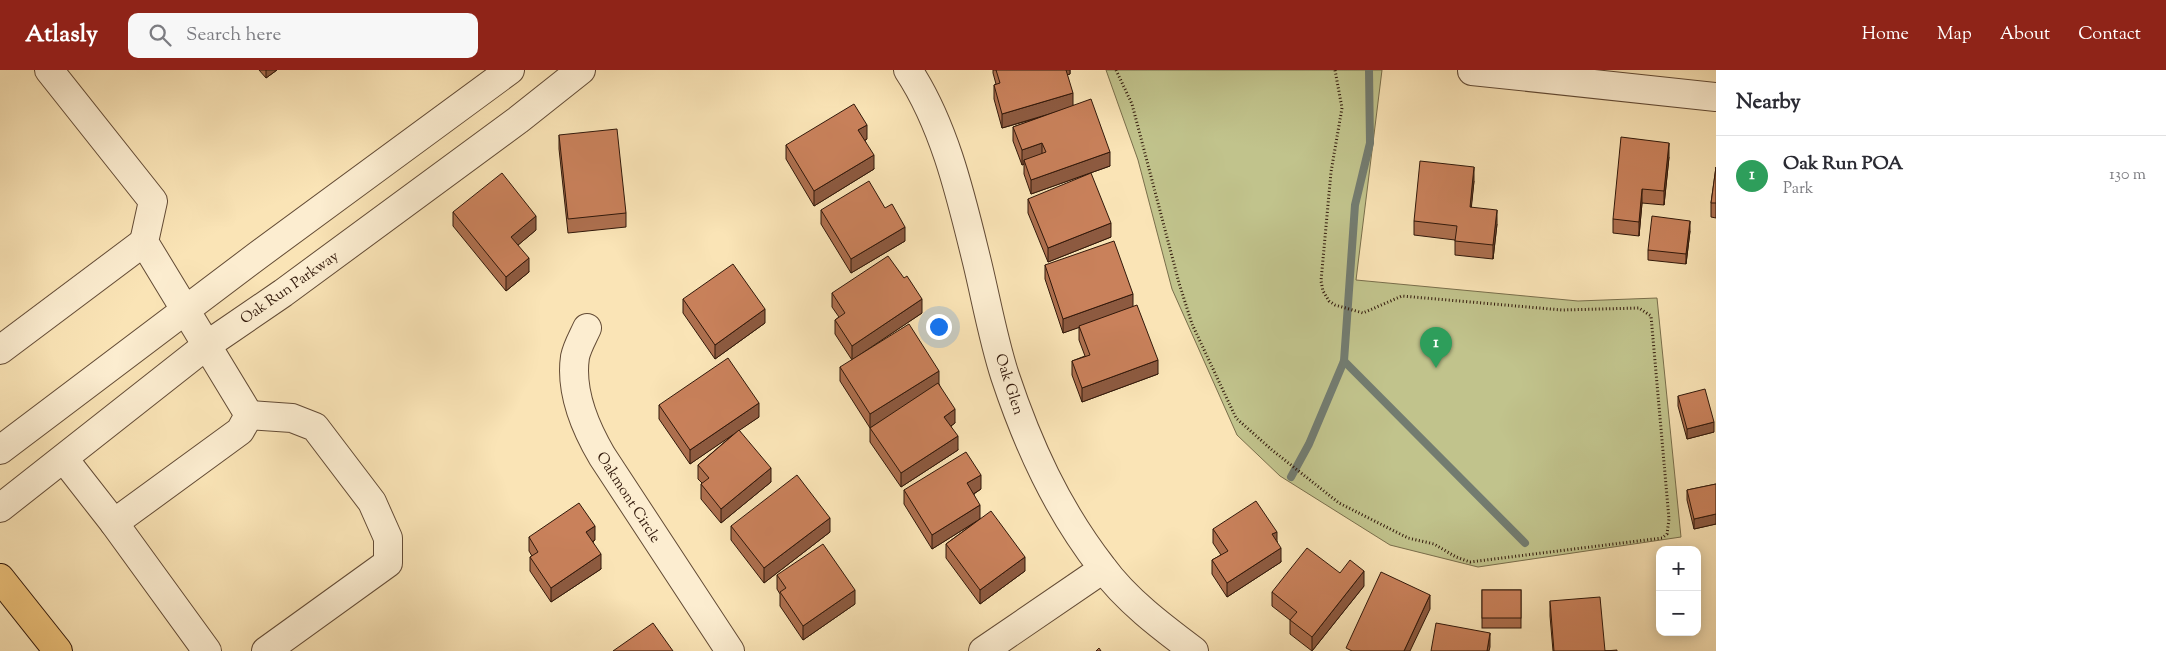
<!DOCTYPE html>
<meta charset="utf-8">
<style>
body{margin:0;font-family:"Sorts Mill Goudy",serif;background:#f7f7f7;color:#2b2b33}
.controls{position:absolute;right:15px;bottom:15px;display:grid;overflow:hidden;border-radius:10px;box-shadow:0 2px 12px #0003}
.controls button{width:45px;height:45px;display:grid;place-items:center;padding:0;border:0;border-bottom:1px solid #e1e1e2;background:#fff;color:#2b2b33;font:25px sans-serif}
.you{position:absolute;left:938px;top:256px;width:18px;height:18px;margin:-12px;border:4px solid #fff;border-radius:50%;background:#1a73e8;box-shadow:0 0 0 8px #1a73e833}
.badge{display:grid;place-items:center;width:32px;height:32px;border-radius:50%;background:#8f2418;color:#fff;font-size:16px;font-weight:700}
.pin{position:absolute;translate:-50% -41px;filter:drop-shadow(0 1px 2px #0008)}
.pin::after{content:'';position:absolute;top:26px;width:18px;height:15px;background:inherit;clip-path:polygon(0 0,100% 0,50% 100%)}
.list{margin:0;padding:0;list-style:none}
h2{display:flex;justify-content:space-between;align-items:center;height:65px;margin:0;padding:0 20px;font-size:21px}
h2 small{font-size:16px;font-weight:400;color:#7c7c81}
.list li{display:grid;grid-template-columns:32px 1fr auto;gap:15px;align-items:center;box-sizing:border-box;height:80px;padding:0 20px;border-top:1px solid #e1e1e2}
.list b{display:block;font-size:19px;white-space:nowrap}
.list p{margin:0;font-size:16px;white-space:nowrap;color:#7c7c81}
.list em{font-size:16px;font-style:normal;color:#7c7c81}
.icon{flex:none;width:28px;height:28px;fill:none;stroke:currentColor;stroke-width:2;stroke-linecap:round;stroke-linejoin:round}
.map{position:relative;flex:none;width:1716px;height:581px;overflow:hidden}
header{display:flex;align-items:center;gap:30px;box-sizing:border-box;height:70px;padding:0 25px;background:#8f2418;color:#fff}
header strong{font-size:24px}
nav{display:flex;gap:28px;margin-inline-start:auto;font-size:18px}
.search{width:350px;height:45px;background:#f7f7f7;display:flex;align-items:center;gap:12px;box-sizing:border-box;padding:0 18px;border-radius:10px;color:#7c7c81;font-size:19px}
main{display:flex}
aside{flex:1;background:#fff}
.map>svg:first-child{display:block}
.green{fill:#c1c38c;stroke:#796e4b}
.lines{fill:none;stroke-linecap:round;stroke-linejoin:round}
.stream{stroke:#737c70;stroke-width:8}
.minor-casing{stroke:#634b35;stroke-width:30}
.major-casing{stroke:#31180a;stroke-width:30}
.path{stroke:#31180a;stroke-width:3;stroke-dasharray:1 2.5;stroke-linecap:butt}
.minor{stroke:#fcedd0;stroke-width:28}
.major{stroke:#edc27b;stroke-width:28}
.wall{fill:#ad6f4e;stroke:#31180a}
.shaded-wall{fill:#8d5a40;stroke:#31180a}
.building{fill:#c9815b;stroke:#31180a}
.labels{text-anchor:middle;stroke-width:4.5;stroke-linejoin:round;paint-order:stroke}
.street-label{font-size:15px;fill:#31180a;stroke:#fcedd0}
</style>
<header>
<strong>Atlasly</strong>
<div class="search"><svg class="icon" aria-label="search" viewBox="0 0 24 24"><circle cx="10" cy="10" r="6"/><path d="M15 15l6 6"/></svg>Search here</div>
<nav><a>Home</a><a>Map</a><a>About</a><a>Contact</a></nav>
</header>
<main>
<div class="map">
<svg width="1716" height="581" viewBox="0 0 1716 581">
<rect width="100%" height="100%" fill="#fae4b6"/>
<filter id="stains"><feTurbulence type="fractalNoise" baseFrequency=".004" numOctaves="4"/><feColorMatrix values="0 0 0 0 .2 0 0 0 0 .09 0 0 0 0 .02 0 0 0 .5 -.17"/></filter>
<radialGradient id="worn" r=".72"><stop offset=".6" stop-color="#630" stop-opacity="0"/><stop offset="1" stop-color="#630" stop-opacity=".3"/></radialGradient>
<!-- green -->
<path class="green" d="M1106 0H1382L1356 210 1578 231 1657 228 1681 467 1478 497 1390 475 1280 406 1237 365 1172 219 1138 90Z"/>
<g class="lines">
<!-- stream -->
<g class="stream">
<path d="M1344 291 1525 473"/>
<path d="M1291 407 1309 374 1344 291 1355 135 1370 73 1369 0"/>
</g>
<!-- minor casing -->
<g class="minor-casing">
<g id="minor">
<path d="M49 0 153 131 144 172 249 345 240 361 114 453 64 389"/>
<path d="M908 0C945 56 961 127 977 192 986 229 993 269 1005 306 1028 375 1057 439 1102 497 1126 530 1162 557 1194 581"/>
<path d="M1472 1 1716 27"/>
<path d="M587 258C583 267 577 277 575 287 570 321 585 357 602 386L730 581"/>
<path d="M0 280 144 172"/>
<path d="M249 345 292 348 315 357 372 432 388 468V493L266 581"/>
<path d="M0 380 257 186 510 0"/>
<path d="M0 438 207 275 283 223 518 50 581 0"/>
<path d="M114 453 207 581"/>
<path d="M983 581 1103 499"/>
</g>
</g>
<!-- major casing -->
<g class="major-casing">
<path id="major" d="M0 508 58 581"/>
</g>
<!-- path -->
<path class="path" d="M1116 0 1132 34 1179 213 1192 254 1236 348 1272 380 1339 433 1408 468 1434 474 1456 487 1470 492 1662 468 1667 464 1669 449 1651 246 1639 238 1562 240 1402 226 1363 243 1335 235 1329 231 1323 221 1321 211 1331 102 1342 38 1335 0"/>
<!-- minor -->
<use href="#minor" class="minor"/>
<!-- major -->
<use href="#major" class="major"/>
</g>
<!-- wall -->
<g class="wall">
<path d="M259 0H277L266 8Z"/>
<path d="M993 0H1070V4L1067 5 1073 36 1110 96 1031 124 1024 104V94L1022 95 1013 71V57L1045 46 1002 58 994 29V15L996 14 993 3Z"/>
<path d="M559 65 626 143V157L568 163 559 79Z"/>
<path d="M867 69 865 70 874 99 814 136 786 89V75Z"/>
<path d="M1669 87 1664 135 1642 133 1639 166 1613 163V149Z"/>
<path d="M1716 97V148L1711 147V133Z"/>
<path d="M1474 111 1471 137 1497 154 1493 189 1455 185V170L1414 165V151Z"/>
<path d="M1028 129 1111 167 1048 192 1028 143Z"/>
<path d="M821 140 905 171 851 203 821 154Z"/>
<path d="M453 142 536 160 518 175 529 202 506 221 453 156Z"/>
<path d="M1690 161 1686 194 1648 190V180Z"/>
<path d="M1045 195 1133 236 1158 304 1082 332 1072 305V291L1085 286 1079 270V257L1063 263 1045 209Z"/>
<path d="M832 223 922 243 852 290 835 264V250L839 247 832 237Z"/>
<path d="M683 229 765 253 715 289 683 243Z"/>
<path d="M840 297 939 314 955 353 951 356 958 380 901 417 870 372V358L884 349 870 358 840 311Z"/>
<path d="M1678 326 1714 362 1687 369 1678 336Z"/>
<path d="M659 335 759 347 739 360 771 412 721 453 701 429V414L702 413 698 409V395L736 362 690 394 659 349Z"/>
<path d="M1716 414V454L1694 459 1687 430V420Z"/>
<path d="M981 419 974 424 980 449 1025 501 980 534 946 488V474L977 451 932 479 904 434V420Z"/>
<path d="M731 456 830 462 764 513 731 470Z"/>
<path d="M1213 459 1277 471 1281 492 1227 527 1212 504V490L1221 485 1213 473Z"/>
<path d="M529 467 595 470 593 472 601 499 551 532 530 501V487L532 486 529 481Z"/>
<path d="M1340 503 1364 516 1312 581 1290 564V550L1272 536V522Z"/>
<path d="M777 505 855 534 803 570 780 536V524L777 519Z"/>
<rect x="1482" y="520" width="39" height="38"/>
<path d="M1550 531 1605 581H1617H1553L1550 546Z"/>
</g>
<!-- shaded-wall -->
<g class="shaded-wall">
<path d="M266 0H277L266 8Z"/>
<path d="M1063 0H1070V4L1063 6Z"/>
<path d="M1073 23V37L1002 58V44Z"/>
<path d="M867 55V69L858 74V60Z"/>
<path d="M1042 73V87L1024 90V94L1022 95V80Z"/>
<path d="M1669 73V87L1664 135V121Z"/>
<path d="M1110 82V96L1031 124V110Z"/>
<path d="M874 85V99L814 136V121Z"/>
<path d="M1474 97V111L1470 151V137Z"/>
<path d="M1642 119V133L1639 166V152Z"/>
<path d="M1497 140V154L1493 189V175Z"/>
<path d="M536 146V160L511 181V167Z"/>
<path d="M1690 151V161L1686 194V184Z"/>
<path d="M1111 153V167L1048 192V178Z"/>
<path d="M905 157V171L851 203V189Z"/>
<path d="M529 188V202L506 221V207Z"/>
<path d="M1133 224V239L1063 263V249Z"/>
<path d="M922 229V243L852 290V276Z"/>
<path d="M765 239V253L715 289V275Z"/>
<path d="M1158 290V304L1082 332V318Z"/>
<path d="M939 301V315L870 358V344Z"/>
<path d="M759 333V347L690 394V380Z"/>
<path d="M955 339V353L944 361V347Z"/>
<path d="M1714 352V362L1687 369V359Z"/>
<path d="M958 366V380L901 417V403Z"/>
<path d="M771 398V412L721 453V439Z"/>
<path d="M981 405V419L967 428V413Z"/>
<path d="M980 435V449L932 479V465Z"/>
<path d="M1716 444V454L1694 459V449Z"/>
<path d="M830 448V462L764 513V498Z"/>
<path d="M595 456V470L586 476V462Z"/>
<path d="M1277 462V476L1272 464Z"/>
<path d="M1281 478V492L1227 527V513Z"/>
<path d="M601 484V499L551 532V518Z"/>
<path d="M1025 487V501L980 534V520Z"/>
<path d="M1364 501V516L1312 581V567Z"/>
<path d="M855 520V534L803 570V556Z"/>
<path d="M1430 525V539L1410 581H1404Z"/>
<path d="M1490 563V577L1489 581H1487Z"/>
</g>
<!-- building -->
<g class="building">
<path d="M996 0H1066L1073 23 1002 44 994 15 1000 13Z"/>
<path d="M1091 29 1110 82 1031 110 1024 90 1046 82 1042 73 1022 80 1013 57Z"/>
<path d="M854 34 867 55 858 60 874 85 814 121 786 75Z"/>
<path d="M617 59 626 143 568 149 559 65Z"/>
<path d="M1621 67 1669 73 1664 121 1642 119 1639 152 1613 149Z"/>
<path d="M1420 91 1474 97 1470 137 1497 140 1493 175 1455 171 1457 156 1414 151Z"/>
<path d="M1716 97V133H1711Z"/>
<path d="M502 103 536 146 511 167 529 188 506 207 453 142Z"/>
<path d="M1091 103 1111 153 1048 178 1028 129Z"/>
<path d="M869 111 885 138 892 134 905 157 851 189 821 140Z"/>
<path d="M1652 146 1690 151 1686 184 1648 180Z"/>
<path d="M1114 171 1133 224 1063 249 1045 195Z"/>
<path d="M888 186 904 208 907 206 922 229 852 276 835 250 845 243 832 223Z"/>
<path d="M733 194 765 239 715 275 683 229Z"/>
<path d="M1137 235 1158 290 1082 318 1072 291 1090 285 1079 256Z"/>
<path d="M909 254 939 301 870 344 840 297Z"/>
<path d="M728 288 759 333 690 380 659 335Z"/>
<path d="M938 313 955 339 944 347 958 366 901 403 870 358Z"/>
<path d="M1705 319 1714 352 1687 359 1678 326Z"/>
<path d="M739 360 771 398 721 439 701 414 709 408 698 395Z"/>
<path d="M966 382 981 405 967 413 980 435 932 465 904 420Z"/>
<path d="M797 405 830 448 764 498 731 456Z"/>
<path d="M1716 414V444L1694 449 1687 420Z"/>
<path d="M1256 431 1277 462 1272 464 1281 478 1227 513 1212 490 1228 481 1213 459Z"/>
<path d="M579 433 595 456 586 462 601 484 551 518 530 487 538 482 529 467Z"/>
<path d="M991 441 1025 487 980 520 946 474Z"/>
<path d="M823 474 855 520 803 556 780 522 786 518 777 505Z"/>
<path d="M1307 478 1340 503 1350 490 1364 501 1312 567 1290 550 1297 542 1272 522Z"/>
<path d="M1381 502 1430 525 1404 581H1352L1346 578Z"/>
<rect x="1482" y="520" width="39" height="28"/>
<path d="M1600 527 1605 581 1617 580V581H1554L1550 531Z"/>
<path d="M653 553 673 581H613Z"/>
<path d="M1436 553 1490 563 1487 581H1431Z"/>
<path d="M1099 578 1101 581H1096Z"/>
</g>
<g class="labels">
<!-- street labels -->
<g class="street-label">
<text transform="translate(289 217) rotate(-35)" y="5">Oak Run Parkway</text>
<text transform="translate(1010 314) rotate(72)" y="5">Oak Glen</text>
<text transform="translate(629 427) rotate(57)" y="5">Oakmont Circle</text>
</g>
</g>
<rect width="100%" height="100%" filter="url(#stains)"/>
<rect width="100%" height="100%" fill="url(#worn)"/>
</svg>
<div class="controls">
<button>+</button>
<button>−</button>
</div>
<div class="you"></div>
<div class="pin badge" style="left:1436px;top:298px;background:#2e9e5b">1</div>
</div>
<aside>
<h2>Nearby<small></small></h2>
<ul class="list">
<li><span class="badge" style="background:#2e9e5b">1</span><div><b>Oak Run POA</b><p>Park</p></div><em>130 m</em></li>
</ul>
</aside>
</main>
